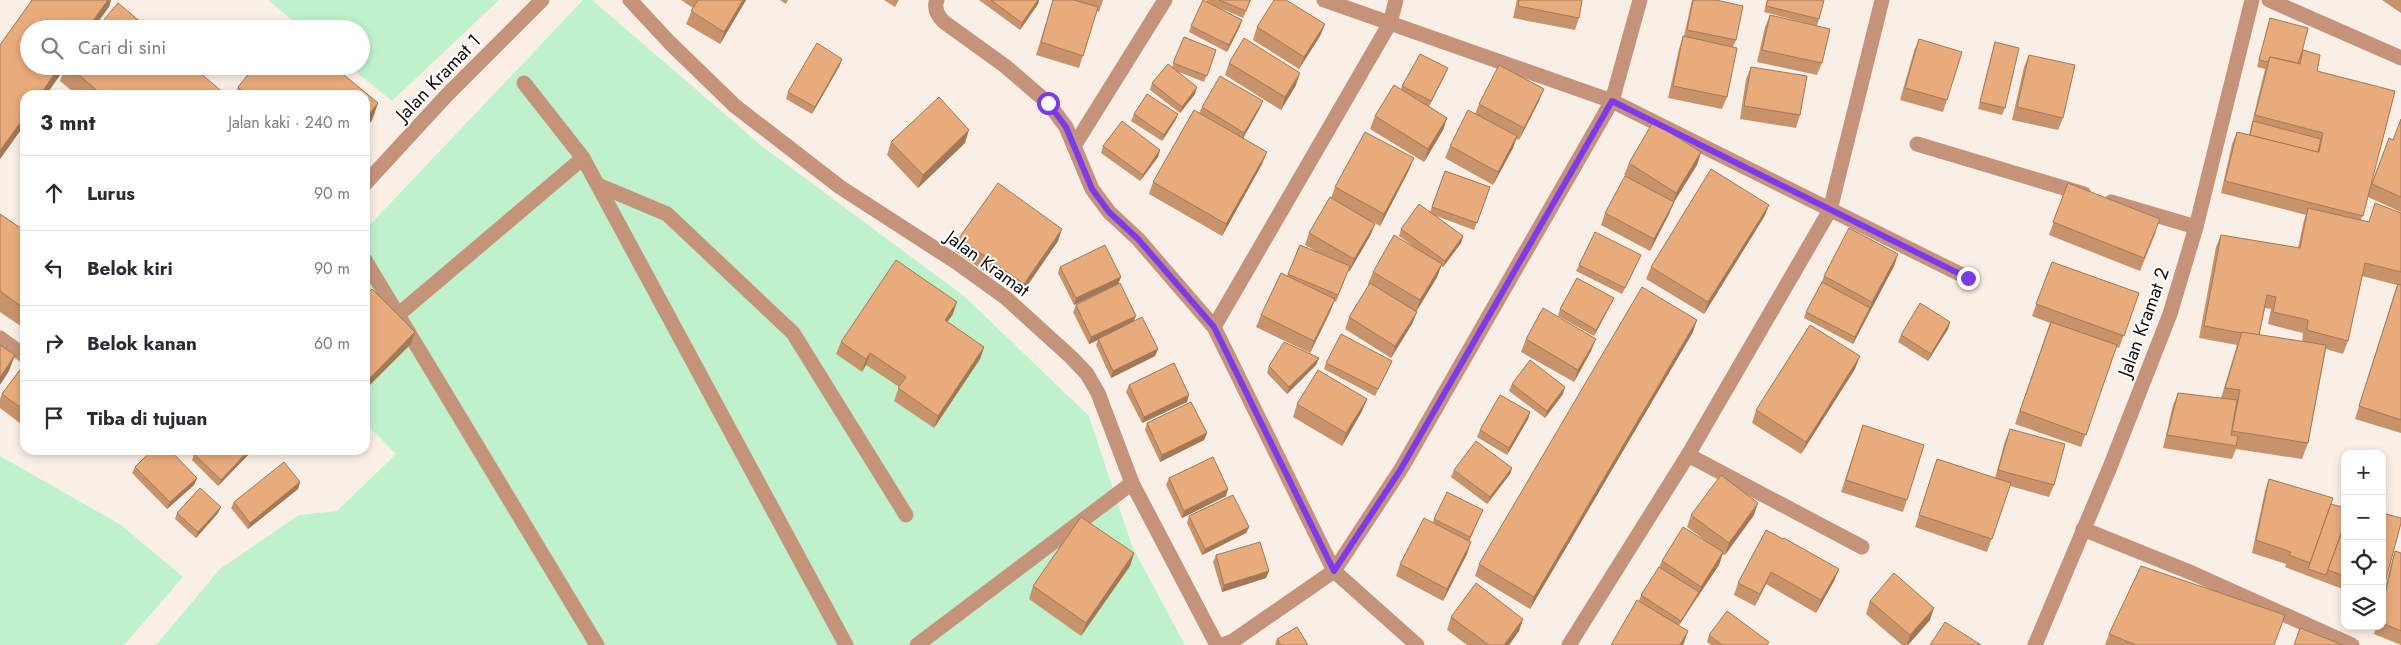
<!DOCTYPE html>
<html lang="id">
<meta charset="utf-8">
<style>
body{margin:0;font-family:Jost,sans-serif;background:#f2f2f3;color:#2b2b33}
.controls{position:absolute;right:15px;bottom:15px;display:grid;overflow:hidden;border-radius:10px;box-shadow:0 2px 8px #0003}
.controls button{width:45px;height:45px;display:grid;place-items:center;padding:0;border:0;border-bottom:1px solid #e1e1e2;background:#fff;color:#2b2b33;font:25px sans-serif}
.stop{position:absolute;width:15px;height:15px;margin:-11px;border:4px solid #7c3aed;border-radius:50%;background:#fff}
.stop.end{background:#7c3aed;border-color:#fff;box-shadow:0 1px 5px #0008}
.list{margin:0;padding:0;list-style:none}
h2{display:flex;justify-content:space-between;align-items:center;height:65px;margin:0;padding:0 20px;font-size:21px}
h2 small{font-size:16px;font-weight:400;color:#7c7c81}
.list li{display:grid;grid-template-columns:32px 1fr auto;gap:15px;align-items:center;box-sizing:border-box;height:75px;padding:0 20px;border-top:1px solid #e1e1e2}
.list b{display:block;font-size:19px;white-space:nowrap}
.list em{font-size:16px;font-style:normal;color:#7c7c81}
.icon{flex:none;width:28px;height:28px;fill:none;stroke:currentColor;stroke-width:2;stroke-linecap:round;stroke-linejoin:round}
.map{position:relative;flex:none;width:2401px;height:645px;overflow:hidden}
.search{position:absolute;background:#fff;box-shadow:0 2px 8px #0003;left:20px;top:20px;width:350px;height:55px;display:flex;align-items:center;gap:12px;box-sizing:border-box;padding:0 18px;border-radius:28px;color:#7c7c81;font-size:19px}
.panel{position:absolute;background:#fff;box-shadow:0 2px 8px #0003;left:20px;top:90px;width:350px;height:365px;border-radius:15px}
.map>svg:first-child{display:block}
.green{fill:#bff2cc;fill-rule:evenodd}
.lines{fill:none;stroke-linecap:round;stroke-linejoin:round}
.minor{stroke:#c5937a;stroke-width:15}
.wall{fill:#c8936a;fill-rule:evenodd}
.shaded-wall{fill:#a27856}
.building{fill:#e8ab7b;stroke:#a27856}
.route{stroke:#7c3aed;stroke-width:6}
.labels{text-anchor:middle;stroke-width:4;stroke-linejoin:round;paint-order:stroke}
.street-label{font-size:19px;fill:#100c09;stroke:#fff}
</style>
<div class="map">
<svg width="2401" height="645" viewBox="0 0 2401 645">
<rect width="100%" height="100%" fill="#faefe6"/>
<!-- green -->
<g class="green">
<path d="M268 0H499L392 101 349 66H361V29H303Z"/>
<path d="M583 0H592L763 147 964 296 1089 416 1132 546 1185 645H156L220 569 299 515 337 511 396 454 365 423V390L411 344 365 304V230ZM836 354 980 359 901 389 866 365 861 371Z"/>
<path d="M0 456 121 525 183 577 124 645H0Z"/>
</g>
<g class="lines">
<!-- minor -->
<g class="minor">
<path d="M630 0 670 43 735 106 840 187 956 262 1006 298 1072 358 1087 374 1098 393 1132 483 1217 645"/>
<path d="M937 0C933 9 938 16 944 22L1005 66 1048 103 1066 127 1092 189 1109 212 1138 239 1214 327 1334 571 1417 645"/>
<path d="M1324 0 1612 101 1968 278"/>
<path d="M2269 0 2401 58"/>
<path d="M524 83 583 158 846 645"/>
<path d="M1917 144 2084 194"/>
<path d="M1074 146 1165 0"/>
<path d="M365 184 446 96 542 0"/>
<path d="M598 185 667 214 793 333 906 515"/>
<path d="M2111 202 2196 227"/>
<path d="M365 260 597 645"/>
<path d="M399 314 583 158"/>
<path d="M1214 327 1390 23 1396 0"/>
<path d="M0 338 25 356"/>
<path d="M1688 455 1862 547"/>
<path d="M2083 529 2192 573 2352 645"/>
<path d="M917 645 1132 483"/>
<path d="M1222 645 1233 641 1334 571 1401 469 1612 101 1640 0"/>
<path d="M1569 645 1688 455 1830 210 1882 0"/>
<path d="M2035 645 2110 467 2170 314 2196 227 2252 0"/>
</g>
</g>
<!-- wall -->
<g class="wall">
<path d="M32 0H111L109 7 29 66H192L226 95H77L60 81 65 68 46 95H25V124L0 159V45Z"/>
<path d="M681 0H746L720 44 686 24 693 8Z"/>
<path d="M780 0H788L786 4Z"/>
<path d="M884 0H899L895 7Z"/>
<path d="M979 0H1039L1038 4 1020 30Z"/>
<path d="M1053 0H1103L1099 12 1097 11 1079 68 1036 55Z"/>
<path d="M1207 0H1251L1243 18 1218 7 1242 20 1240 26 1227 52 1189 32 1191 26Z"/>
<path d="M1517 0H1582L1579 18 1575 30 1513 18Z"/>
<path d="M1692 0H1716L1736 40 1733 47 1727 97 1722 109 1668 98 1679 49 1683 36H1684Z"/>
<path d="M1767 0H1824L1817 26 1764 12Z"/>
<path d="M2382 0H2401V13Z"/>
<path d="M1770 15 1822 63 1817 75 1757 62 1765 27Z"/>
<path d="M2270 18 2302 52 2317 71 2369 190 2389 138 2393 140 2401 119V212L2368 197 2361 220 2368 222 2401 213V433L2355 419 2397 285 2362 276 2348 341 2343 354 2326 349 2308 443 2302 459 2236 449 2232 459 2163 448 2173 405 2178 393 2221 398 2237 345 2199 338 2216 247 2221 235 2298 248 2304 220 2306 215 2221 193 2232 144 2237 132 2249 135 2265 69 2257 67ZM2265 308 2271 309 2268 324 2303 333 2302 342 2259 335Z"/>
<path d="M1325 24 1320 36 1299 69 1253 40 1257 27Z"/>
<path d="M1184 37 1216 50 1204 82 1179 72 1195 94 1180 113 1150 90 1152 83 1172 67Z"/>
<path d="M1919 39 1947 100 1943 112 1900 100 1914 51Z"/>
<path d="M1995 42 2005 108 2002 115 1978 109 1993 49Z"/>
<path d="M2029 55 2063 118 2058 130 2012 120 2024 67Z"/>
<path d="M1229 63 1296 85 1281 110 1225 75Z"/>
<path d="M840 65 812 114 786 99 788 92Z"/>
<path d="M255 66H333L378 103 372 120 365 129V95H235L238 87Z"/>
<path d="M1751 67 1800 115 1796 128 1740 119 1746 79Z"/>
<path d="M1445 75 1429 106 1447 118 1443 130 1424 162 1370 129 1375 116 1401 89 1402 86Z"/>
<path d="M1539 101 1519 140 1516 139 1513 148 1493 185 1445 158 1450 146 1475 114 1479 104Z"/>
<path d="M1202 107 1260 108 1243 138 1262 164 1222 236 1149 194 1153 182 1199 113Z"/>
<path d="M1134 114H1178L1175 121 1162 141 1131 121Z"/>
<path d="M891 142 965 143 918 188 887 155Z"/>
<path d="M1103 146 1160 150 1158 157 1140 181 1101 153Z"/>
<path d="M1701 152 1697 165 1674 202 1669 214 1650 251 1601 225 1605 213 1634 181 1624 175 1629 163Z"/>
<path d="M1409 170 1380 226 1371 221 1375 224 1370 236 1349 272 1348 271 1336 302 1334 301 1330 312 1310 353 1256 327 1261 315 1287 276 1300 245 1316 251 1305 245 1309 233 1331 198 1335 187Z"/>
<path d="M1445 171 1490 187 1474 230 1436 216 1463 236 1461 243 1443 267 1441 266 1437 277 1416 312 1412 324 1391 358 1345 329 1349 317 1369 285 1368 284 1373 272 1420 251 1399 236 1401 229 1430 212Z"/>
<path d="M2068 183 2156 232 2140 271 2049 235Z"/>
<path d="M1769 205 1764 217 1704 314 1646 279 1651 267Z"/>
<path d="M0 214 25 231V329L0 312Z"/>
<path d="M959 238 1058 241 1020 296 955 251Z"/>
<path d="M1898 254 1894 266 1853 344 1804 318 1806 312 1822 282 1824 276Z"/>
<path d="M1638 262 1622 294 1576 271 1579 265Z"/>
<path d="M2052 262 2139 293 2119 348 2116 347 2081 447 2015 424 2050 323 2032 316Z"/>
<path d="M1060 267 1121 277 1118 284 1074 305 1058 273Z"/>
<path d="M1614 298 1611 304 1594 336 1558 316 1560 309Z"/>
<path d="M1076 305 1134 322 1158 349 1155 356 1111 378 1096 345 1098 340 1089 344 1073 312Z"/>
<path d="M953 314 947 322 984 347 980 359 934 428 894 401 899 387 866 365 862 372 836 354 841 342Z"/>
<path d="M1950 322 1948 329 1928 361 1898 342 1901 335Z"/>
<path d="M1693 332 1530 609 1475 576 1479 564Z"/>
<path d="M1526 339 1591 351 1574 382 1521 352Z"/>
<path d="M1319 358 1316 365 1287 394 1267 373 1269 366Z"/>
<path d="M1392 361 1389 368 1375 396 1324 369 1326 363Z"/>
<path d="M25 363V427L0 408V399L2 394Z"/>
<path d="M1855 369 1801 454 1752 423 1756 410Z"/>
<path d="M1512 384 1563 394 1545 418 1509 391Z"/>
<path d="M1129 385 1187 402 1142 423 1126 392Z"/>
<path d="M1367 399 1362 411 1342 446 1293 417 1297 404Z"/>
<path d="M1530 412 1528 419 1507 455 1477 437 1480 430Z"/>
<path d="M1147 423 1207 433 1204 440 1160 462 1145 430Z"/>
<path d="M1863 425 1907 500 1903 512 1841 492Z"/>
<path d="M2010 429 2054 485 2049 497 2010 486 1987 552 1915 527 1937 459 1995 478 2005 441Z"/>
<path d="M345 450H355L351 454Z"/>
<path d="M194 454H249L218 486 192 460Z"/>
<path d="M135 467 197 478 194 485 167 509 132 473Z"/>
<path d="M1512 468 1510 474 1487 504 1451 477 1454 470Z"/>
<path d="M1169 478 1226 496 1182 518 1166 485Z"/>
<path d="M2269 479 2331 504 2345 508V590L2285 567 2286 564 2252 553 2265 491Z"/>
<path d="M300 482 298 489 248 529 231 508 234 502Z"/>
<path d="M1483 510 1469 541 1467 554 1443 601 1396 576 1400 564 1433 522 1434 519Z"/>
<path d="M177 513H218L196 538 175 519Z"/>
<path d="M1691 515H1754L1725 555 1723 554 1719 565 1679 625 1684 643 1639 601 1641 595 1659 567 1662 561 1706 541 1687 527Z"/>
<path d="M1189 516 1249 527 1246 533 1202 555 1187 523Z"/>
<path d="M1766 530 1839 569 1834 581 1816 613 1766 584 1755 606 1734 595 1738 583Z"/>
<path d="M2395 551 2401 553V645L2374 634 2376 626H2382V600L2391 564Z"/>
<path d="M1134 553 1130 566 1081 636 1029 599 1033 586Z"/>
<path d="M1216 555 1269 571 1266 578 1222 592 1213 562Z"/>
<path d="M1870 601 1930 620 1908 645H1902L1866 614Z"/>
<path d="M1451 617 1523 619 1519 631 1509 645H1467L1447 630Z"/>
<path d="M2109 634 2274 645H2105Z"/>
<path d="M1709 635 1768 645H1711L1707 642Z"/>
<path d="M1277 639 1308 645H1275Z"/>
</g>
<!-- shaded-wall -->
<g class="shaded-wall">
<path d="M108 0H111L109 7 93 29H87Z"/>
<path d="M743 0H746L720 44 724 32Z"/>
<path d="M1038 0H1039L1038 4 1020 30 1022 23Z"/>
<path d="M1242 20 1240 26 1227 52 1229 45Z"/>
<path d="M1325 24 1320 36 1299 69 1304 57Z"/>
<path d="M842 59 840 65 812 114 815 107Z"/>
<path d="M60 66H66L46 95H40Z"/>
<path d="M1448 68 1445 75 1428 108 1431 101Z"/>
<path d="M1300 73 1296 85 1281 110 1285 97Z"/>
<path d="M1197 87 1195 94 1180 113 1182 107Z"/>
<path d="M1544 89 1539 101 1519 140 1524 128Z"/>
<path d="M1263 101 1260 108 1242 140 1244 133Z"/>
<path d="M378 103 372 120 365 129V120Z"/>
<path d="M1178 114 1175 121 1162 141 1164 135Z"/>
<path d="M25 116V124L0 159V151Z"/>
<path d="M1447 118 1443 130 1424 162 1428 149Z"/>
<path d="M969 130 965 143 918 188 923 175Z"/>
<path d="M1517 136 1513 148 1493 185 1498 172Z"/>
<path d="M1160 150 1158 157 1140 181 1143 175Z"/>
<path d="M1267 152 1262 164 1222 236 1226 224Z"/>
<path d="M1701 152 1697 165 1674 202 1669 214 1650 251 1654 239 1672 205 1676 193Z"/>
<path d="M1414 158 1409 170 1380 226 1384 214Z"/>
<path d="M1769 205 1764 217 1704 314 1708 302Z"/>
<path d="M1375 224 1370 236 1349 272 1354 259Z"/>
<path d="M1062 229 1058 241 1020 296 1024 284Z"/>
<path d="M1463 236 1461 243 1443 267 1445 261Z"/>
<path d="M1898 254 1894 266 1853 344 1855 337 1870 308 1872 302Z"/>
<path d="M1442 264 1437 277 1416 312 1420 300Z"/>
<path d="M1121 277 1118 284 1074 305 1076 298Z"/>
<path d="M1614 298 1611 304 1594 336 1596 330Z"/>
<path d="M1335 299 1330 312 1310 353 1314 341Z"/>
<path d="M957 302 953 314 940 333 945 320Z"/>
<path d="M1417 312 1412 324 1391 358 1395 346Z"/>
<path d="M1136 316 1133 323 1089 344 1091 337Z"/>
<path d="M1697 320 1693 332 1530 609 1534 597Z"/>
<path d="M1950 322 1948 329 1928 361 1931 354Z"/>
<path d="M415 332 411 344 365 390V383Z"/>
<path d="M1596 339 1591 351 1574 382 1578 370Z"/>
<path d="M984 347 980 359 934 428 938 416Z"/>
<path d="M1158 349 1155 356 1111 378 1113 371Z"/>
<path d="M870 353 866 365 862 372 866 359Z"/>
<path d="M15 355 9 371 0 385V377Z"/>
<path d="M1860 356 1855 369 1801 454 1806 442Z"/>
<path d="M1319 358 1316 365 1287 394 1289 387Z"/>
<path d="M1565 387 1563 394 1545 418 1547 411Z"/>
<path d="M1189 395 1187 402 1142 423 1144 417Z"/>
<path d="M1367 399 1362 411 1342 446 1346 433Z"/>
<path d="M1530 412 1528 419 1507 455 1509 448Z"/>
<path d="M370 431 367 438 365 440V436Z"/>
<path d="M1207 433 1204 440 1160 462 1162 455Z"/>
<path d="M249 450H251L249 454 218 486 221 480Z"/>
<path d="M1512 468 1510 474 1487 504 1490 497Z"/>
<path d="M197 478 194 485 167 509 170 502Z"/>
<path d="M300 482 298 489 248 529 250 523Z"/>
<path d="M1228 489 1226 496 1182 518 1184 511Z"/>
<path d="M1758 503 1754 515 1725 555 1729 543Z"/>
<path d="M221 507 218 513 196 538 198 532Z"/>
<path d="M1483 510 1480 516 1468 544 1470 537Z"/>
<path d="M1249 527 1246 533 1202 555 1205 549Z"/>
<path d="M1471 542 1467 554 1443 601 1447 589Z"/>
<path d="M1723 552 1719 565 1696 599 1701 587Z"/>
<path d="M1134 553 1130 566 1081 636 1086 623Z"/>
<path d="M1839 569 1834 581 1816 613 1821 600Z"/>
<path d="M1269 571 1266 578 1222 592 1224 585Z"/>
<path d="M1771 572 1766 584 1755 606 1760 594Z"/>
<path d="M1699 592 1696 599 1678 627 1681 621Z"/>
<path d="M1934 608 1930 620 1908 645H1907L1910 635Z"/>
<path d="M1523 619 1519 631 1509 645H1504Z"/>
<path d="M1688 631 1684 643 1683 645H1680Z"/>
</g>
<!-- building -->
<g class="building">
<path d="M32 0H108L87 29H29V66H60L40 95H25V116L0 151V45Z"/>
<path d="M698 0H743L724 32 691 11Z"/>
<path d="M991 0H1038L1022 23Z"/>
<path d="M1053 0H1074L1098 7 1083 56 1041 42Z"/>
<path d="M1203 0 1242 20 1229 45 1191 26Z"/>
<path d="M1219 0H1250L1246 11Z"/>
<path d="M1274 0H1286L1325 24 1304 57 1257 27Z"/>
<path d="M1519 0H1582L1579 18 1518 6Z"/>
<path d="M1693 0H1716L1743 6 1736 40 1687 30Z"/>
<path d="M1768 0H1824L1819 19 1766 6Z"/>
<path d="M118 3 149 29H96Z"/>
<path d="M1770 15 1830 29 1822 63 1762 50Z"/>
<path d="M2270 18 2308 28 2302 52 2298 63 2270 57 2268 62 2259 60Z"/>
<path d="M1683 36 1737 48 1727 97 1673 86Z"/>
<path d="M1184 37 1216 50 1207 76 1173 63Z"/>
<path d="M1244 38 1300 73 1285 97 1229 63Z"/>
<path d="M1919 39 1962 52 1947 100 1905 88Z"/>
<path d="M1995 42 2019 48 2005 108 1980 102Z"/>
<path d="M817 43 842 59 815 107 788 92Z"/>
<path d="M2303 50 2320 55 2317 71 2395 91 2363 216 2225 181 2237 132 2319 152 2323 133 2255 115 2270 57 2300 64Z"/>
<path d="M1420 54 1448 68 1431 101 1402 86Z"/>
<path d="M2029 55 2075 65 2063 118 2017 107Z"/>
<path d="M1168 64 1197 87 1182 107 1152 83Z"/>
<path d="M1499 65 1544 89 1524 128 1479 104Z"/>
<path d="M69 66H192L226 95H102Z"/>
<path d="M255 66H333L378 103 365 120V95H246L238 87Z"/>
<path d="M1751 67 1807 76 1800 115 1744 106Z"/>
<path d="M1220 76 1263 101 1244 133 1202 107Z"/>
<path d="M1394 85 1447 118 1428 149 1375 116Z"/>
<path d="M1147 94 1178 114 1164 135 1134 114Z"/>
<path d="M939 97 969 130 923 175 891 142Z"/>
<path d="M1194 110 1267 152 1226 224 1153 182Z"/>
<path d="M1468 110 1517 136 1498 172 1450 146Z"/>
<path d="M2401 119V197L2372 184 2389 138 2393 140Z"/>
<path d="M1122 121 1160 150 1143 175 1103 146Z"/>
<path d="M2253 121 2321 139 2318 152 2250 135Z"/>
<path d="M1653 122 1701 152 1676 193 1629 163Z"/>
<path d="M1365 132 1414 158 1384 214 1335 187Z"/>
<path d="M1711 169 1769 205 1708 302 1651 267Z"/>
<path d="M1445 171 1490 187 1477 223 1432 207Z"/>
<path d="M1625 176 1674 202 1654 239 1605 213Z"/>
<path d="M998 183 1062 229 1024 284 959 238Z"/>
<path d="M2068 183 2160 219 2144 258 2053 222Z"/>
<path d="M1330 197 1375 224 1354 259 1309 233Z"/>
<path d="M2375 203 2401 213V272L2365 263 2348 341 2307 330 2308 320 2273 312 2276 297 2267 295 2259 335 2242 333 2204 326 2221 235 2300 248 2308 208 2369 222Z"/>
<path d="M1419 204 1463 236 1445 261 1401 229Z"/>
<path d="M0 214 25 231V309L0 291Z"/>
<path d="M1849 228 1898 254 1872 302 1824 276Z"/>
<path d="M1595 232 1641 255 1625 288 1579 265Z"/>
<path d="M1394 235 1442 264 1420 300 1373 272Z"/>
<path d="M1105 245 1121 277 1076 298 1060 267Z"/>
<path d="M1300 245 1350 266 1338 295 1288 274Z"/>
<path d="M896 260 957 302 945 320 984 347 938 416 898 388 906 377 870 353 866 359 841 342Z"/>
<path d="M2052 262 2139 293 2124 336 2036 304Z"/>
<path d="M1281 273 1335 299 1314 341 1261 315Z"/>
<path d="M1577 278 1614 298 1596 330 1560 309Z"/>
<path d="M1822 282 1870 308 1855 337 1806 312Z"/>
<path d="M1120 283 1136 316 1091 337 1076 305Z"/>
<path d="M1370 283 1417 312 1395 346 1349 317Z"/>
<path d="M2398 284 2401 285V420L2359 406Z"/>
<path d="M1642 287 1697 320 1534 597 1479 564Z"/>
<path d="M372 289 415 332 365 383V296Z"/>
<path d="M1920 303 1950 322 1931 354 1901 335Z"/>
<path d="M1543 308 1596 339 1578 370 1526 339Z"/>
<path d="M1142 317 1158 349 1113 371 1098 339Z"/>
<path d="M2051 322 2117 345 2086 435 2020 411Z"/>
<path d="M1810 325 1860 356 1806 442 1756 410Z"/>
<path d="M2242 332 2326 345 2308 443 2232 431 2240 390 2225 388Z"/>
<path d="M1341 334 1392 361 1378 389 1326 363Z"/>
<path d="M1284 342 1319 358 1289 387 1269 366Z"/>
<path d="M0 345 15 355 0 377Z"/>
<path d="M1530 360 1565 387 1547 411 1512 384Z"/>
<path d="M25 363V411L2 394Z"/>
<path d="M1174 363 1189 395 1144 417 1129 385Z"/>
<path d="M1318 370 1367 399 1346 433 1297 404Z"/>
<path d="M2178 393 2237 400 2231 435 2238 436 2236 446 2167 435Z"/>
<path d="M1500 395 1530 412 1509 448 1480 430Z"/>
<path d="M1191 402 1207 433 1162 455 1147 423Z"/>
<path d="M1863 425 1924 445 1907 500 1846 480Z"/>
<path d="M365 427 370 431 365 436Z"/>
<path d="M2010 429 2065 444 2054 485 1998 470Z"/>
<path d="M1476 441 1512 468 1490 497 1454 470Z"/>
<path d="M152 450H170L197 478 170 502 135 467Z"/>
<path d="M198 450H249L221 480 194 454Z"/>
<path d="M1213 457 1228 489 1184 511 1169 478Z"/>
<path d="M1937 459 2011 483 1992 539 1919 515Z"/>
<path d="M284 462 300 482 250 523 234 502Z"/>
<path d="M1721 475 1758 503 1729 543 1691 515Z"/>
<path d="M2269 479 2333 498 2310 563 2289 555 2291 552 2256 540Z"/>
<path d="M200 488 221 507 198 532 177 513Z"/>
<path d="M1447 492 1483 510 1470 537 1434 519Z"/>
<path d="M1233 495 1249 527 1205 549 1189 516Z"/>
<path d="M2331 504 2345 508V523L2326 575 2308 569Z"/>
<path d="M2382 513 2401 518V523L2383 590Z"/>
<path d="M1081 517 1134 553 1086 623 1033 586Z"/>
<path d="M1424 518 1471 542 1447 589 1400 564Z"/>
<path d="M2345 523V576L2328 570Z"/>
<path d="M1683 527 1723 552 1701 587 1662 561Z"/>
<path d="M1766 530 1783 539 1784 538 1839 569 1821 600 1771 572 1760 594 1738 583Z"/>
<path d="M1260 542 1269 571 1224 585 1216 555Z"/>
<path d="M2395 551 2401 553V631L2382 623V607Z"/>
<path d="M2141 566 2285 615 2274 645H2136L2109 634Z"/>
<path d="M1659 567 1699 592 1681 621 1641 595Z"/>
<path d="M1894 573 1934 608 1910 635 1870 601Z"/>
<path d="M1476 583 1523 619 1504 645H1489L1451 617Z"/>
<path d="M1637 600 1688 631 1680 645H1611Z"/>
<path d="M1727 611 1769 642 1767 645H1722L1709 635Z"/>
<path d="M1945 622 1981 645H1930Z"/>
<path d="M1297 627 1308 645H1281L1277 639Z"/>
<path d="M2300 628 2343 645H2294Z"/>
</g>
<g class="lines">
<!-- route -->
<path class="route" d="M1048 103 1066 127 1092 189 1109 212 1138 239 1214 327 1334 571 1401 469 1612 101 1968 278"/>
</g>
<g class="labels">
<!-- street labels -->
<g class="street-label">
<text transform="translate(438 77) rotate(-46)" y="7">Jalan Kramat 1</text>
<text transform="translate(988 263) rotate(36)" y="7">Jalan Kramat</text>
<text transform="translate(2143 322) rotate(-70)" y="7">Jalan Kramat 2</text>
</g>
</g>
</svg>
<div class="controls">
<button>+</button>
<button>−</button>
<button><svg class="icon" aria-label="locate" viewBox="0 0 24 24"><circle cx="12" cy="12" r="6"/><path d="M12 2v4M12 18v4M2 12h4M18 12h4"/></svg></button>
<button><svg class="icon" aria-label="layers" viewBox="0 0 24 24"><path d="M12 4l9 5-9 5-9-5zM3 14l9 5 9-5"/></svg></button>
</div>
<div class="stop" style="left:1048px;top:103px"></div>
<div class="stop end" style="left:1968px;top:278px"></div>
<div class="search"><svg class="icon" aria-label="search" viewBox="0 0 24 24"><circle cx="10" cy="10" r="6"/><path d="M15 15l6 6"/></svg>Cari di sini</div>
<section class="panel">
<h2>3 mnt<small>Jalan kaki · 240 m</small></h2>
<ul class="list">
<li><svg class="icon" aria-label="ahead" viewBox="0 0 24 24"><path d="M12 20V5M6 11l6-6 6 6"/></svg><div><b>Lurus</b></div><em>90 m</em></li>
<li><svg class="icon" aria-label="left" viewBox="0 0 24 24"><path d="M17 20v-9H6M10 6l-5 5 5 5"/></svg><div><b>Belok kiri</b></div><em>90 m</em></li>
<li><svg class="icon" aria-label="right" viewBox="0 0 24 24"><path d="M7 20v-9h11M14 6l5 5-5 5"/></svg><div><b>Belok kanan</b></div><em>60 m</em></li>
<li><svg class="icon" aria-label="arrive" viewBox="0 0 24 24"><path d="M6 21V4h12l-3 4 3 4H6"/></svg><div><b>Tiba di tujuan</b></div></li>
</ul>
</section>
</div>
